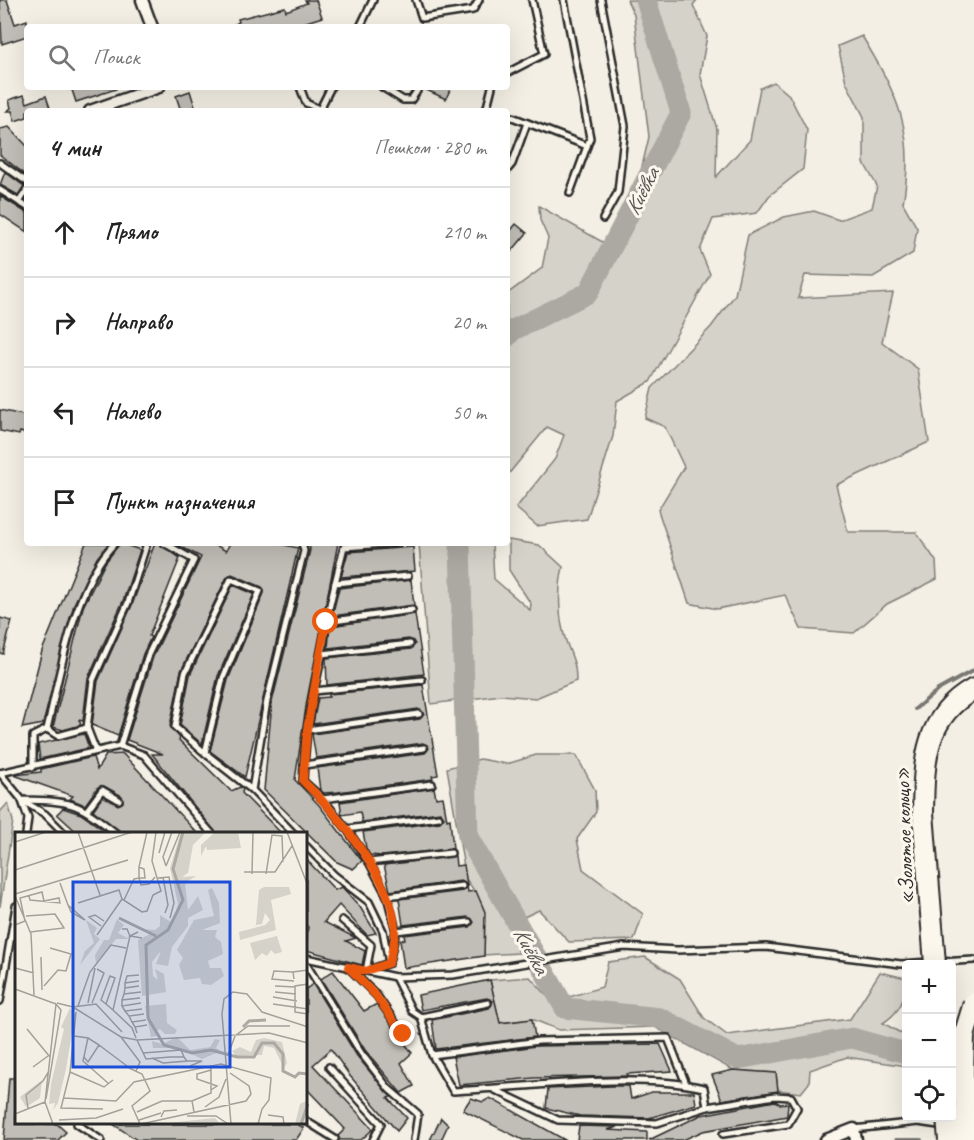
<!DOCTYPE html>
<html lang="ru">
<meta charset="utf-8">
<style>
body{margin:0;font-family:Caveat,sans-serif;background:#f2f2f2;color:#222}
.controls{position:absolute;right:18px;bottom:18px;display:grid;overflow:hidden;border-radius:6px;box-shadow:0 6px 24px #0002}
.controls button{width:54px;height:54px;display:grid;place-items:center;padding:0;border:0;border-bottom:2px solid #e0e0e0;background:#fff;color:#222;font:30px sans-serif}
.stop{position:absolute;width:18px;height:18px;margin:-14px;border:4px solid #ea580c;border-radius:50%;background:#fff}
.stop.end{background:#ea580c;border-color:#fff;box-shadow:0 2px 6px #0008}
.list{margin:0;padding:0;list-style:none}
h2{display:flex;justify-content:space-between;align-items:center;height:78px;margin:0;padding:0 24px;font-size:26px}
h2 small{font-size:20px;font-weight:400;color:#767676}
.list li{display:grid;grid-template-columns:39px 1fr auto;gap:18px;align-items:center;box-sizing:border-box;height:90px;padding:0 24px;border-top:2px solid #e0e0e0}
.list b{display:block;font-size:22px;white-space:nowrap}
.list em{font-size:20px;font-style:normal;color:#767676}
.icon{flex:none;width:33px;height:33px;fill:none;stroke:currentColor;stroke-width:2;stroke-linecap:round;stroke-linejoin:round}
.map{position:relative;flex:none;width:974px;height:1140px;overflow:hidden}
.search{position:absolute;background:#fff;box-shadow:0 6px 24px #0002;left:24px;top:24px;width:486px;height:66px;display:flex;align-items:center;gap:15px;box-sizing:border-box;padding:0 21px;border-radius:6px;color:#767676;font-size:22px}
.panel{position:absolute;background:#fff;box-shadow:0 6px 24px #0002;left:24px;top:108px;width:486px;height:438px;border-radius:6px}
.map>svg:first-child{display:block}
.green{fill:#d5d2c9;stroke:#807e7a;stroke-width:1.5}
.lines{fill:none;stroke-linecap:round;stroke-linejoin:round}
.stream{stroke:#787772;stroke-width:4}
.river{stroke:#aca9a2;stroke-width:21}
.building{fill:#c0beb6;stroke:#2b2b2b;stroke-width:1.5}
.lane-casing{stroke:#2b2b2b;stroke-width:10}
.street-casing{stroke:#2b2b2b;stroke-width:15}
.highway-casing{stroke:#2b2b2b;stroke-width:24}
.lane{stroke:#fbf7ec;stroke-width:5}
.street{stroke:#fbf7ec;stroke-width:10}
.highway{stroke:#fbf7ec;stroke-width:20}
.highway-bridge-casing{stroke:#2b2b2b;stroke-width:24;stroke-linecap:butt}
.highway-bridge{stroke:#fbf7ec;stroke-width:20}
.route{stroke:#ea580c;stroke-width:8}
.labels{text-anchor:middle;stroke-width:6;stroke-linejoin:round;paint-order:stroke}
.street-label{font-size:21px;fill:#2b2b2b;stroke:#fbf7ec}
.water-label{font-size:22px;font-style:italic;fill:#585755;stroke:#fbf7ec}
.inset-river{fill:none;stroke:#aca9a2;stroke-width:3}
.inset-road{fill:none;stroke:#a3a19a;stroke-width:1.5}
.view{fill:#1d4ed8;fill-opacity:0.15;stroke:#1d4ed8;stroke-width:3}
.inset-edge{fill:none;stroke:#2b2b2b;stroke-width:3}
</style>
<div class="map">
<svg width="974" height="1140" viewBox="0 0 974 1140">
<rect width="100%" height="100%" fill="#f3efe4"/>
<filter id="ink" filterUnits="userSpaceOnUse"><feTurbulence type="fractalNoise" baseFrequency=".0167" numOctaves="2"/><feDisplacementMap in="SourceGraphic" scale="12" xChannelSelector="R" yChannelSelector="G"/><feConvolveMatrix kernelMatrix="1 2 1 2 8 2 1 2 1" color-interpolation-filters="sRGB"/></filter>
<g filter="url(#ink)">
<!-- green -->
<g class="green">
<path d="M627 0H697L693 5 707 36 700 74 717 129 716 177 750 140 760 88 774 82 789 95 807 130 803 169 769 196 757 213 713 219 700 250 710 274 650 382 617 401 613 436 587 519 537 526 516 508 555 459 564 435 547 427 507 476V294L542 268 548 238 540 220 539 206 606 244 634 200 649 137 634 15Z"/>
<path d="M862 36C898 96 916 132 903 203L917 228 913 253 873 277 805 275 798 298 893 293 882 342 918 369 929 442 836 485 848 532H916L936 561 937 579 887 604 854 633 801 629 785 595 717 609 689 603 658 510 684 467 665 427 645 418 652 388 711 327 735 295 748 235 784 217 814 211 839 220 872 208 877 186 864 163V117L846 82 838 46Z"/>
<path d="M509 540 539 545 563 567C558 588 558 619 566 641 572 658 576 662 576 681L536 698 501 695 431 704 419 543H492L494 579 530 610 531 604 509 570Z"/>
<path d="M536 755H576L595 790 596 812 577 839 583 869 643 914 634 940 569 942 539 910 509 924 519 953 484 955C485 921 488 908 466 879L447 768 480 759 507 764Z"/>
<path d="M8 803 13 821 0 907V812Z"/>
<path d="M645 957 680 979 704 1018 727 1035 850 1019 880 972 906 978C906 999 900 1012 883 1023L906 1036V1066L847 1057 810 1070 809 1083 801 1093 778 1090 776 1073 733 1070 655 1027 559 1030 532 1019 500 1023 490 980 530 977 553 1002 602 987 608 962Z"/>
</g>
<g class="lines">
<!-- stream -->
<g class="stream">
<path d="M507 326 513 330"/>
<path d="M915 709 938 690 974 670"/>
<path d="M896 1140H921"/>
</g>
<!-- river -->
<g class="river">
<path d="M507 337 513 330 588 293 681 113 646 0"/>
<path d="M460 543 468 837 565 1008 660 1018 738 1059 852 1038 906 1053"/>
</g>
</g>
<!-- building -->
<g class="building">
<path d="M0 0H7L15 24 27 20V36L2 44Z"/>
<path d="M305 0H316L322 17 291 27H230L239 22 238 19 285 7 286 11 307 3Z"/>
<path d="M71 87H116V89L76 102Z"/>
<path d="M420 87H451L446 99Z"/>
<path d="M190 91 195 107 181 111 176 96Z"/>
<path d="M24 95 27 103 46 96 51 111H27V117L15 121 12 111H7L11 108 9 100Z"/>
<path d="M9 127 27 146V176L0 155V129Z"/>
<path d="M5 172 24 186 18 195 0 185Z"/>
<path d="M0 196 27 213V232L0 214Z"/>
<path d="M516 224 527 233 512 251 507 246V235Z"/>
<path d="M0 410 27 416V434L20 432 19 435 0 431Z"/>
<path d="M86 543H109L97 558 74 604 43 724 22 728 42 651Z"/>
<path d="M120 543 140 550 123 601 88 678 83 721 79 720 81 725 63 730 53 727 83 607 105 563Z"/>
<path d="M155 543H159L180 558 149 636 151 637 143 654 118 736 92 725 98 681 132 605Z"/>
<path d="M174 543H212L226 551 230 543H276L298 548 245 777 210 751 228 680 264 593 262 587 232 574 227 577 181 671 170 726 180 738 179 740 231 791 240 787 243 789 242 793 282 834H217L152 754H163L127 740 153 657 201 557Z"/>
<path d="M309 543H338L307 700 295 780 319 805 362 861 353 869 337 862 264 790 272 702 310 550Z"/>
<path d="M413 547 415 571 341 577 348 552Z"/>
<path d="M411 580 414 605 332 616 339 588Z"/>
<path d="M233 585 254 594 218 676 202 744 180 725 190 675Z"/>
<path d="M415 614 424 674 327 685 326 658 411 649 415 644 409 639 328 648 330 626Z"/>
<path d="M0 618 12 621 3 654 0 653Z"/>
<path d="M423 685 438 775 432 776 433 779 338 792 324 793 320 790 317 768 425 753 429 748 423 743 316 758 312 734 420 719 424 714 418 709 313 724 318 698 329 697V694Z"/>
<path d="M84 734 89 748 40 759 38 744Z"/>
<path d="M123 754 198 834H122L93 810 103 796 118 805 123 802 122 796 104 786 98 787 85 805 70 799 73 796 14 775 41 772V769L93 757 97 770 106 755Z"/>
<path d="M434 788 436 798 443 797 447 820 450 819 453 849 382 856 370 855 366 848 363 832 440 822 444 817 440 812 362 822 360 812 342 815 340 802Z"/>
<path d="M63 808 81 814 109 834H79L57 814Z"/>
<path d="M455 856 456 866 464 865 468 892 476 891 485 912 484 956 404 968 400 940 405 939 404 935 470 927 474 922 468 917 403 925 399 899 463 891 467 885 461 881 390 891 384 865Z"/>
<path d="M306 859 335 890 342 887 360 907 376 933 367 935 339 905 324 922 356 938 346 941 365 951 362 965 306 950 308 927 306 925Z"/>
<path d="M333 971 364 1011 377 1004 401 1038 412 1053 401 1063 414 1086 401 1093 365 1050 321 979Z"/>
<path d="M490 980 500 1023 532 1019 535 1037 436 1049 432 1020 489 1008 493 1001 487 998 421 1010 418 995Z"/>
<path d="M313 984 357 1056 391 1097 388 1098 407 1118 397 1131 350 1076 331 1049 313 1065 373 1129 361 1140H340L338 1136 345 1129 306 1088V989Z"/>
<path d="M660 1044 672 1071 627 1074V1076L534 1078 459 1085 453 1057 536 1046Z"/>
<path d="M733 1070 776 1073 778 1091 722 1100 712 1075Z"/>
<path d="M9 1078H16V1124H57L66 1132 58 1140H4Z"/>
<path d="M612 1086H629L631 1099 652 1092H694L696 1104 649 1118 580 1116 546 1108 548 1089Z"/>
<path d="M471 1098 483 1102 490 1098 565 1140H523L463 1110Z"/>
<path d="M775 1101 780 1104 788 1103 787 1116 703 1131 683 1140H649L701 1115Z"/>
<path d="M441 1118 448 1125 441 1140H430Z"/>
<path d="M113 1124H297L304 1128 296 1140H137Z"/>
<path d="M579 1126 618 1127 607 1130 647 1132V1140H577Z"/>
</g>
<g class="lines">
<!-- lane casing -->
<g class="lane-casing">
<g id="lane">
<path d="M416 0 422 18 473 10 479 0"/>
<path d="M564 0 590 138 570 193"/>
<path d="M601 0 625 126 618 192 603 219"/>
<path d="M360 27 373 0"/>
<path d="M507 73 544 54 532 0"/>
<path d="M300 87 306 103 323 111"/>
<path d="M382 87 403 100H411L417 91"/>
<path d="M320 109 331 87"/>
<path d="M486 111 492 87"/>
<path d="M507 115 587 146"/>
<path d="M0 163 27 182"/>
<path d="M507 170 512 164 527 123"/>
<path d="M0 190 27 207"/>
<path d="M19 202 27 190"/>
<path d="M335 583 344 547 398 543"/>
<path d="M326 622 335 583 408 576"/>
<path d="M322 654 326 622 412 610"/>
<path d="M314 691 322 654 410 644"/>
<path d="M47 729 58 736 87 728"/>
<path d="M307 730 314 691 422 680"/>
<path d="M120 746 148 655 194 560 164 543"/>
<path d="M96 751 87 728 93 680 128 603 147 543"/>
<path d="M205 753 175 727 185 673 231 579 260 591 223 678 205 753 252 790"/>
<path d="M304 765 307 730 419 714"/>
<path d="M33 767V736L47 729C60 674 74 584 115 543"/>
<path d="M0 773 120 746 144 755 212 834"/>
<path d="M0 773 22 800C73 801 77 802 117 834"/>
<path d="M323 799 303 781 304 765 424 748"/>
<path d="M22 801 28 818 26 834"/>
<path d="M23 801 45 814 65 834"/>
<path d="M87 810 102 790 119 800"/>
<path d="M347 829 323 799 432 784"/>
<path d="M294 834 252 790 267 701 304 551 302 543"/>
<path d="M306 846 334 875 369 902 383 931 389 963"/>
<path d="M369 862 347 829 439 817"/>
<path d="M387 896 369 862 451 853"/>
<path d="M342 920 371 945 366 971 389 963"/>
<path d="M396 931 387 896 462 886"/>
<path d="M306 958 395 977 453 975 624 947 677 950 766 947 901 964 930 962"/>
<path d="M390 958 396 931 469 922"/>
<path d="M940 962 974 960"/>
<path d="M306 964 361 1053 389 1089 418 1114 414 1140"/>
<path d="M349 968 377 996 403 1034"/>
<path d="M395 977 412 1011 421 1017 432 1055 453 1091C530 1087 630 1072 704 1088L707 1107 657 1123 558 1120 493 1089"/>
<path d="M0 1001 16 906"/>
<path d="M421 1017 488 1003"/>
<path d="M432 1055 539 1041 668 1038 686 1084"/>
<path d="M329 1067 381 1124 373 1140"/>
<path d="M707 1107 775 1096 791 1097 797 1108 788 1124 723 1134"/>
<path d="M306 1121 335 1139"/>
<path d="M77 1124 101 1140"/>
<path d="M854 1129 918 1122 945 1126"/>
</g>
</g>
<!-- street casing -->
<g class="street-casing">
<g id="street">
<path d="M142 0 152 27"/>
<path d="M90 111 159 87"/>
<path d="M826 1140 854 1129 856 1140"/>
</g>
</g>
<!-- highway casing -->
<g class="highway-casing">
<path id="highway" d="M923 813C924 761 924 717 974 689"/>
</g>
<!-- lane -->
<use href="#lane" class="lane"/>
<!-- street -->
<use href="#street" class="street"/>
<!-- highway -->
<use href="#highway" class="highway"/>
<!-- highway-bridge casing -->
<g class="highway-bridge-casing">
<g id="highway-bridge">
<path d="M923 813 935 964"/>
<path d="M947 1118 949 1140"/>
<path d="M968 1140 963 1074 964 1036 974 1003"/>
</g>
</g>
<!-- highway-bridge -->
<use href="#highway-bridge" class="highway-bridge"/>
</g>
</g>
<g class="lines" filter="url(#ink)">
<!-- route -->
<path class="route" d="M326 622 307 730 303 781C336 812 396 884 395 931 395 941 391 953 389 963L366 971 348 967 376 996 403 1034"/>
</g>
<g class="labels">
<!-- street labels -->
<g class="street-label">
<text transform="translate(904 836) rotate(-92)" y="7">«Золотое кольцо»</text>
</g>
<!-- water labels -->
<g class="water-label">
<text transform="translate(641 191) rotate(-63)" y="8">Киёвка</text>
<text transform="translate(532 950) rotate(61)" y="8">Киёвка</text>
</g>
</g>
<!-- overview -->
<g transform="translate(15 832)">
<rect width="292" height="292" fill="#f3efe4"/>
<path d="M166 0H191L178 13 173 41 167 45 181 44 170 51 173 78 183 64 188 78 173 86V94L157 115 153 134 141 132 146 119 137 130 138 144 143 148 140 137 149 142 151 160 127 164 123 108 135 102 126 97 140 98 145 94V83L156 90 160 82 163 72 155 36ZM208 0H223L226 16 192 18 191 14 186 24V13L199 1ZM249 55H274L276 62 256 68 261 98 225 108 224 100 250 93 255 88 250 81 247 92 241 93 244 58ZM197 56 204 71 205 91 187 98H202L200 105 206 110 208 122 193 129 195 136H206L209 144 196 153 187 152 185 146 169 148 164 133 168 126 162 118 179 88 199 84 193 58ZM102 87 109 93 103 101 114 107H101L81 131 80 123 89 108H94ZM71 88 82 96 79 102 85 107 65 133 70 119 79 111ZM262 104 267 120 260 122 256 118 252 124 247 121 240 128 235 111ZM151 172 152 191 162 198 160 202H150L145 197 140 200 142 204 136 205 130 174ZM55 176 60 183 51 237 43 271 38 278 40 271 34 272 36 252 49 197 46 195ZM162 205 175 218 195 215 200 207 205 208 201 216 206 219 187 227 164 216H138L137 209 147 212ZM249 206 267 210 272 231 269 236 259 216 249 214 247 223 221 224 217 219 225 215 236 220 241 208ZM27 248 25 266 11 275 5 265ZM293 268 291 292H280L285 272ZM200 286 205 292H147L162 290Z" fill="#d5d2c9"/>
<path class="inset-river" d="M168 0 158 37 168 68 153 98 131 113 133 186 149 213 177 221 196 218 222 225H239L247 211H259L268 222V239L280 245 284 241 293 242M104 86 141 104M228 195 234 189 251 188M286 292 293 272"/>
<path class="inset-road" d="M63 0 85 63M272 0 293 54M0 10 31 0M144 21 150 0M151 34 165 0M151 34 148 25 157 0M124 35 129 37 130 46H124V35L132 0M0 38 117 0M229 40H260L277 14M237 42 238 0M251 42 257 3 267 4 268 30M148 45 153 73 150 81M143 46 154 45 159 71 155 86M45 51 53 73 70 88 56 80 53 73M0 62 113 28M0 64 16 102 19 163M109 68 119 47 124 46 126 53 134 52 140 45M63 71 104 58 107 67 127 80 132 79 138 63 146 59 137 29 141 0M11 84 40 82 49 96 15 100M0 93 10 89 5 66 27 60 29 69 44 66 45 71 15 68 14 64M86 94 74 85 80 83 89 89M107 97H112L115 104 98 178 117 196 121 206M123 100 115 104 127 106M82 103 107 67M26 125 27 158M0 136 19 141M278 140 259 139 257 147 279 149M279 147 278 140 293 138M110 151 112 144 124 143M293 152 280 154V180L293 182M29 154 43 138 51 139 56 122 35 116M260 154 280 155M110 156V151L124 149M0 157 41 172 30 270 38 292M260 160 281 162M109 162 110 156 124 154M258 165 282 169M107 168 109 162 126 160M42 171 58 175 81 172 107 200M73 171 80 136M77 171 89 141 82 137M91 172 86 168 95 144 100 146 91 172 98 178M258 172 293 177M63 174 75 140 96 113 111 116M107 174V168L125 166M58 175 106 205 122 208 254 201 293 211M110 179 107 174 126 171M61 180 55 240 46 276 88 277M114 184 110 179 127 177M117 190 114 184 129 182M120 195 117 190 131 188M12 197 35 225M122 201 120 195 132 193M59 204 73 206 68 229 93 251M106 205 125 230 121 239M122 208 131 227 155 225H169L172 229 148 231 137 226M84 213 112 234M128 221 166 218 169 225M213 223 220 204 233 194H275M69 225 73 230 84 213 73 206M172 229H187L175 234M18 235 33 224M114 236 127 242 135 259 117 274 125 292M196 238 182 242V247L202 254 196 258M55 240 89 255 98 248M49 266 101 269 119 250 206 232 256 246 254 268 247 277 243 292M31 267 46 178 40 171M190 275 204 265 211 247M13 276 11 263 28 249 34 239M122 280 147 269H177M179 280 177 269 196 261V233M0 282 30 270M253 283 268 285 269 292M172 284H201L213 292M146 285 149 279 162 278M44 288 81 286 108 277M124 288 146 281M126 292 231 269 236 262 234 254 215 241M216 292 207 182 209 167 218 160 232 162 247 180 293 195"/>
<path class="view" d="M58 50H215V235H58Z"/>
<rect width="292" height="292" class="inset-edge"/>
</g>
</svg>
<div class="controls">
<button>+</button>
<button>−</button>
<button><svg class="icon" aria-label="locate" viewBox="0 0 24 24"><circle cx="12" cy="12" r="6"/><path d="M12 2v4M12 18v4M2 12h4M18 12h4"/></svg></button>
</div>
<div class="stop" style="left:326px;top:622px"></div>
<div class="stop end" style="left:403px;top:1034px"></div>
<div class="search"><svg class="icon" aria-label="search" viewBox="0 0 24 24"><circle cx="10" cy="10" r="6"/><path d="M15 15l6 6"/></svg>Поиск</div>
<section class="panel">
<h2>4 мин<small>Пешком · 280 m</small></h2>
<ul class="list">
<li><svg class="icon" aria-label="ahead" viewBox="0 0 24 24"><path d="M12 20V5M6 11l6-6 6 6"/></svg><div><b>Прямо</b></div><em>210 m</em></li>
<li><svg class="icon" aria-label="right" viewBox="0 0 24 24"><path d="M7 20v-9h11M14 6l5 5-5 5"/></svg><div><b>Направо</b></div><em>20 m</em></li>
<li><svg class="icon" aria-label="left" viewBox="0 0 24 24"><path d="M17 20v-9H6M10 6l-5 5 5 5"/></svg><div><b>Налево</b></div><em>50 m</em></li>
<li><svg class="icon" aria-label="arrive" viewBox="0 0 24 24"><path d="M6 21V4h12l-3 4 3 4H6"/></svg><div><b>Пункт назначения</b></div></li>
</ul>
</section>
</div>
